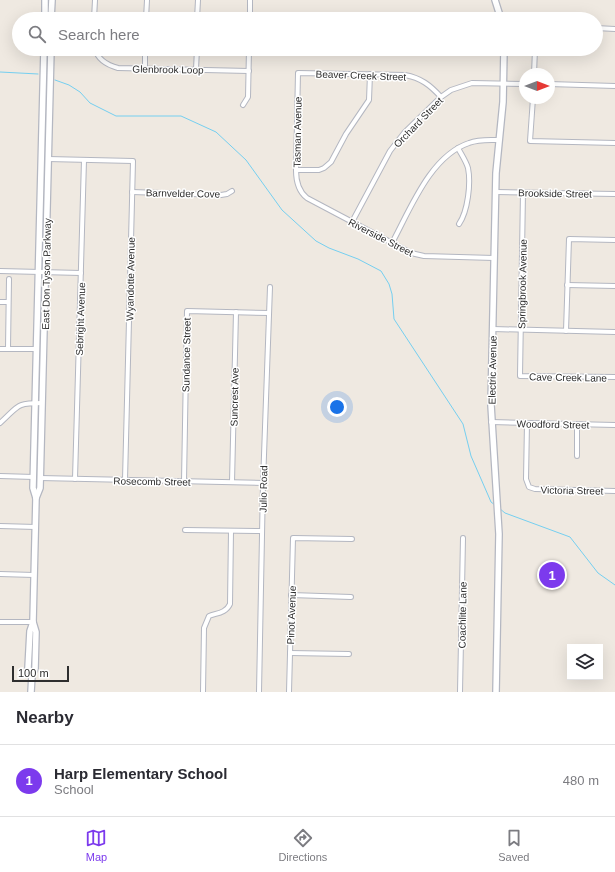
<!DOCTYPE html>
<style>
body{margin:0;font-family:Helvetica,sans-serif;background:#f2f2f3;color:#2b2b33}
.controls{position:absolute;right:12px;bottom:12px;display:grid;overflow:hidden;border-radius:0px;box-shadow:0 4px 16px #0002}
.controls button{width:36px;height:36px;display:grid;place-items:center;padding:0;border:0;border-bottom:1px solid #e1e1e2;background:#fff;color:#2b2b33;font:20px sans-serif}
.compass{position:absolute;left:519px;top:68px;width:36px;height:36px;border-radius:50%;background:#fff;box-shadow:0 4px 16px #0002;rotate:90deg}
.scale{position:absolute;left:12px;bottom:10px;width:57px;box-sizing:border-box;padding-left:4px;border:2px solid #2e2e2e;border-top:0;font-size:11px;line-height:14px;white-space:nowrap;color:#2e2e2e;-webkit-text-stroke:3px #fff;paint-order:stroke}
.you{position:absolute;left:337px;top:407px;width:14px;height:14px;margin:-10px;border:3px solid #fff;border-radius:50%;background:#1a73e8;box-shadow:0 0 0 6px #1a73e833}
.badge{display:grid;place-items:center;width:26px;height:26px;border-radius:50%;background:#7c3aed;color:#fff;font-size:13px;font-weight:700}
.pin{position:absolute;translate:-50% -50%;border:2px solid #fff;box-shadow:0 1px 4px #0006}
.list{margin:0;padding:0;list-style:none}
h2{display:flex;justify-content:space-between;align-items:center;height:52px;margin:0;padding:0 16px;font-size:17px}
h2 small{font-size:13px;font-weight:400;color:#7c7c81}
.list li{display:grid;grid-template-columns:26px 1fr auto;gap:12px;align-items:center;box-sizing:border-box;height:72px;padding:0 16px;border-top:1px solid #e1e1e2}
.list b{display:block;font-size:15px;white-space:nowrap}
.list p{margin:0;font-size:13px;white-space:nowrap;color:#7c7c81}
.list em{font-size:13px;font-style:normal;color:#7c7c81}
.icon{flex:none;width:22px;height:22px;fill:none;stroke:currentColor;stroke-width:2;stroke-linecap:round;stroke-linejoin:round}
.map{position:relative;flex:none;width:615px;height:692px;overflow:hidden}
.search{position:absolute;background:#fff;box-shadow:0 4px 16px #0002;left:12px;right:12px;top:12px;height:44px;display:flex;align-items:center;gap:10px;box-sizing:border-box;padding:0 14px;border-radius:22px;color:#7c7c81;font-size:15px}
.sheet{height:124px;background:#fff}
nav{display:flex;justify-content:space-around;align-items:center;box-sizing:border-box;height:56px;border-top:1px solid #e1e1e2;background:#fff;font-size:11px;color:#7c7c81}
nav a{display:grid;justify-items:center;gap:2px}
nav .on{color:#7c3aed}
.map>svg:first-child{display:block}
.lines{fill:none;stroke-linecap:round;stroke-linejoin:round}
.stream{stroke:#75cff0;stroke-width:1}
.street-casing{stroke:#b4b7c1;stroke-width:6}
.secondary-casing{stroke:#b4b7c1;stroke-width:8}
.street{stroke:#fff;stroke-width:4}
.secondary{stroke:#fff;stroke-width:5.5}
.labels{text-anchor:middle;stroke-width:3;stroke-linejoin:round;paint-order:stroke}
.street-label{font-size:10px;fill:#2e2e2e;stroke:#fff}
</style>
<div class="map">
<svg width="615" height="692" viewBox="0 0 615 692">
<rect width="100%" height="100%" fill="#efe9e1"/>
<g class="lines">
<!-- stream -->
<g class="stream">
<path d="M0 72 38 74"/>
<path d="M55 80 69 85 80 92 90 103 116 116H181L216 132 246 160 282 210 316 241 329 248 358 259 381 271 389 284 392 294 394 319 463 424 471 456 488 495 491 502 495 505"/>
<path d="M499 508 505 513 570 537 598 573 615 585"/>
</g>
<!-- street casing -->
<g class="street-casing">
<g id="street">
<path d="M94 19 95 0"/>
<path d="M146 19 147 0"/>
<path d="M197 19 198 0"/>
<path d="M250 19V0"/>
<path d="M596 28 615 29"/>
<path d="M95 49C98 60 107 65 118 68L249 71"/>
<path d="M145 68V49"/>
<path d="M196 69 197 49"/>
<path d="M534 74 535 49"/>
<path d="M549 84 615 86"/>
<path d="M441 97C430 85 421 78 405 75L298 73 296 170C296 181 298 191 307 198L411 253 424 256 494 258"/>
<path d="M533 98 530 141 615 143"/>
<path d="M243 105 248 97 249 49"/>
<path d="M458 148C461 154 466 161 468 168 471 183 468 211 459 224"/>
<path d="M48 159 133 161 125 480"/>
<path d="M296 170H319L324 168 331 162 346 134 369 100 370 74"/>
<path d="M132 192 221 195 227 194 232 191"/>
<path d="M496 192 615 194"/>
<path d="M523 192 520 376 615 377"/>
<path d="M352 222 390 151 404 133 441 97 451 90 472 83 525 84"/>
<path d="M392 243C410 210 430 156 469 143 479 139 489 140 499 140"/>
<path d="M0 271 81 273"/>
<path d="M567 285 615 286"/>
<path d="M0 302H8"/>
<path d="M493 329 615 332"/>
<path d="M566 331 569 239 615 240"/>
<path d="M8 348 9 279"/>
<path d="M0 349H37"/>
<path d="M491 422 615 425"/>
<path d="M0 423C19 406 15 403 42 403"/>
<path d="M527 423 526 479 529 487 535 489 615 491"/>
<path d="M577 456V424"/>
<path d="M0 476 34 477"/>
<path d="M40 478 263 483"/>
<path d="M75 479 84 160"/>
<path d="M184 481 187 311 269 313"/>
<path d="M232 482 236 312"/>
<path d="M0 526 36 527"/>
<path d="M185 530 262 531"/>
<path d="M0 574 34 575"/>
<path d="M291 595 351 597"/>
<path d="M0 622H33"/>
<path d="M290 653 349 654"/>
<path d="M203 692 204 628 209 616C217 613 226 613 230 604L231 531"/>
<path d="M259 692 263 483 270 287"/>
<path d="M289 692 293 538 352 539"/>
<path d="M460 692 463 538"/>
</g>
</g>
<!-- secondary casing -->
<g class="secondary-casing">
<g id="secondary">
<path d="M495 0 501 19"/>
<path d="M45 19V0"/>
<path d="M51 19 52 0"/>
<path d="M36 498 40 488 51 49"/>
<path d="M32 675 35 669 36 632 33 622 36 498 33 488 44 49"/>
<path d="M31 692 32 675 28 668 30 631 33 622"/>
<path d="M496 692 499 534 491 405 496 173 503 102 504 49"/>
</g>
</g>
<!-- street -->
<use href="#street" class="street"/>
<!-- secondary -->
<use href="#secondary" class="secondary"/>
</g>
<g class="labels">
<!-- street labels -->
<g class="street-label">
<text transform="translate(168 69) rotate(1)" y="4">Glenbrook Loop</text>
<text transform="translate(361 75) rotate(2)" y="4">Beaver Creek Street</text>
<text transform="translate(418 122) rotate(-46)" y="4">Orchard Street</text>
<text transform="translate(297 132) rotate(-89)" y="4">Tasman Avenue</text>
<text transform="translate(183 193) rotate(1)" y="4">Barnvelder Cove</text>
<text transform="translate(555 193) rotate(1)" y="4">Brookside Street</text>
<text transform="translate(381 237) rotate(27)" y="4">Riverside Street</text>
<text transform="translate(46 274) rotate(-89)" y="4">East Don Tyson Parkway</text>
<text transform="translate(130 279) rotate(-89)" y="4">Wyandotte Avenue</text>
<text transform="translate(522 284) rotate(-89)" y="4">Springbrook Avenue</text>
<text transform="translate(80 319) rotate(-88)" y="4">Sebright Avenue</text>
<text transform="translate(186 355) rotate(-89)" y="4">Sundance Street</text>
<text transform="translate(492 370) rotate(-89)" y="4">Electric Avenue</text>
<text transform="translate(568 377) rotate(1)" y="4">Cave Creek Lane</text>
<text transform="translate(234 397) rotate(-89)" y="4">Suncrest Ave</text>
<text transform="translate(553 424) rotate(1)" y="4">Woodford Street</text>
<text transform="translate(152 481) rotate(1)" y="4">Rosecomb Street</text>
<text transform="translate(263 489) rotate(-89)" y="4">Julio Road</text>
<text transform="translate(572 490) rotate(1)" y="4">Victoria Street</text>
<text transform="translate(291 615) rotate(-88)" y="4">Pinot Avenue</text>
<text transform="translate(462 615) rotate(-89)" y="4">Coachlite Lane</text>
</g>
</g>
</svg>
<div class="controls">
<button><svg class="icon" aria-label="layers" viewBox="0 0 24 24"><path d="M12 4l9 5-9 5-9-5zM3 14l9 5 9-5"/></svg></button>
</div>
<svg class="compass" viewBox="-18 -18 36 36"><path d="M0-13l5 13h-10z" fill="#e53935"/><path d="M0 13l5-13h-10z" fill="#7c7c81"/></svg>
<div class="scale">100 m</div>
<div class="you"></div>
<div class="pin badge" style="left:552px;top:575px">1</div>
<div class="search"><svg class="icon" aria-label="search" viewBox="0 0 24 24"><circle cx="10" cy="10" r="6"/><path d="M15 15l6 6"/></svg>Search here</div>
</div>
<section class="sheet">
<h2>Nearby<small></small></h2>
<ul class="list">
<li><span class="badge">1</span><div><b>Harp Elementary School</b><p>School</p></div><em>480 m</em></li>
</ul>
</section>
<nav>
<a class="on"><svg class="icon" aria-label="map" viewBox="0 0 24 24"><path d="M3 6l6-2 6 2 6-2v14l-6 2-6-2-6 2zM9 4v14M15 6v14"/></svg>Map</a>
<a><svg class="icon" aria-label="directions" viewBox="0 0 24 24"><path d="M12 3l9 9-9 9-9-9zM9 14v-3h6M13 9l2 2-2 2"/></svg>Directions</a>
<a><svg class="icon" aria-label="saved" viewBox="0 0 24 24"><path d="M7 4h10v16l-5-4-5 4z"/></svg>Saved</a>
</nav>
